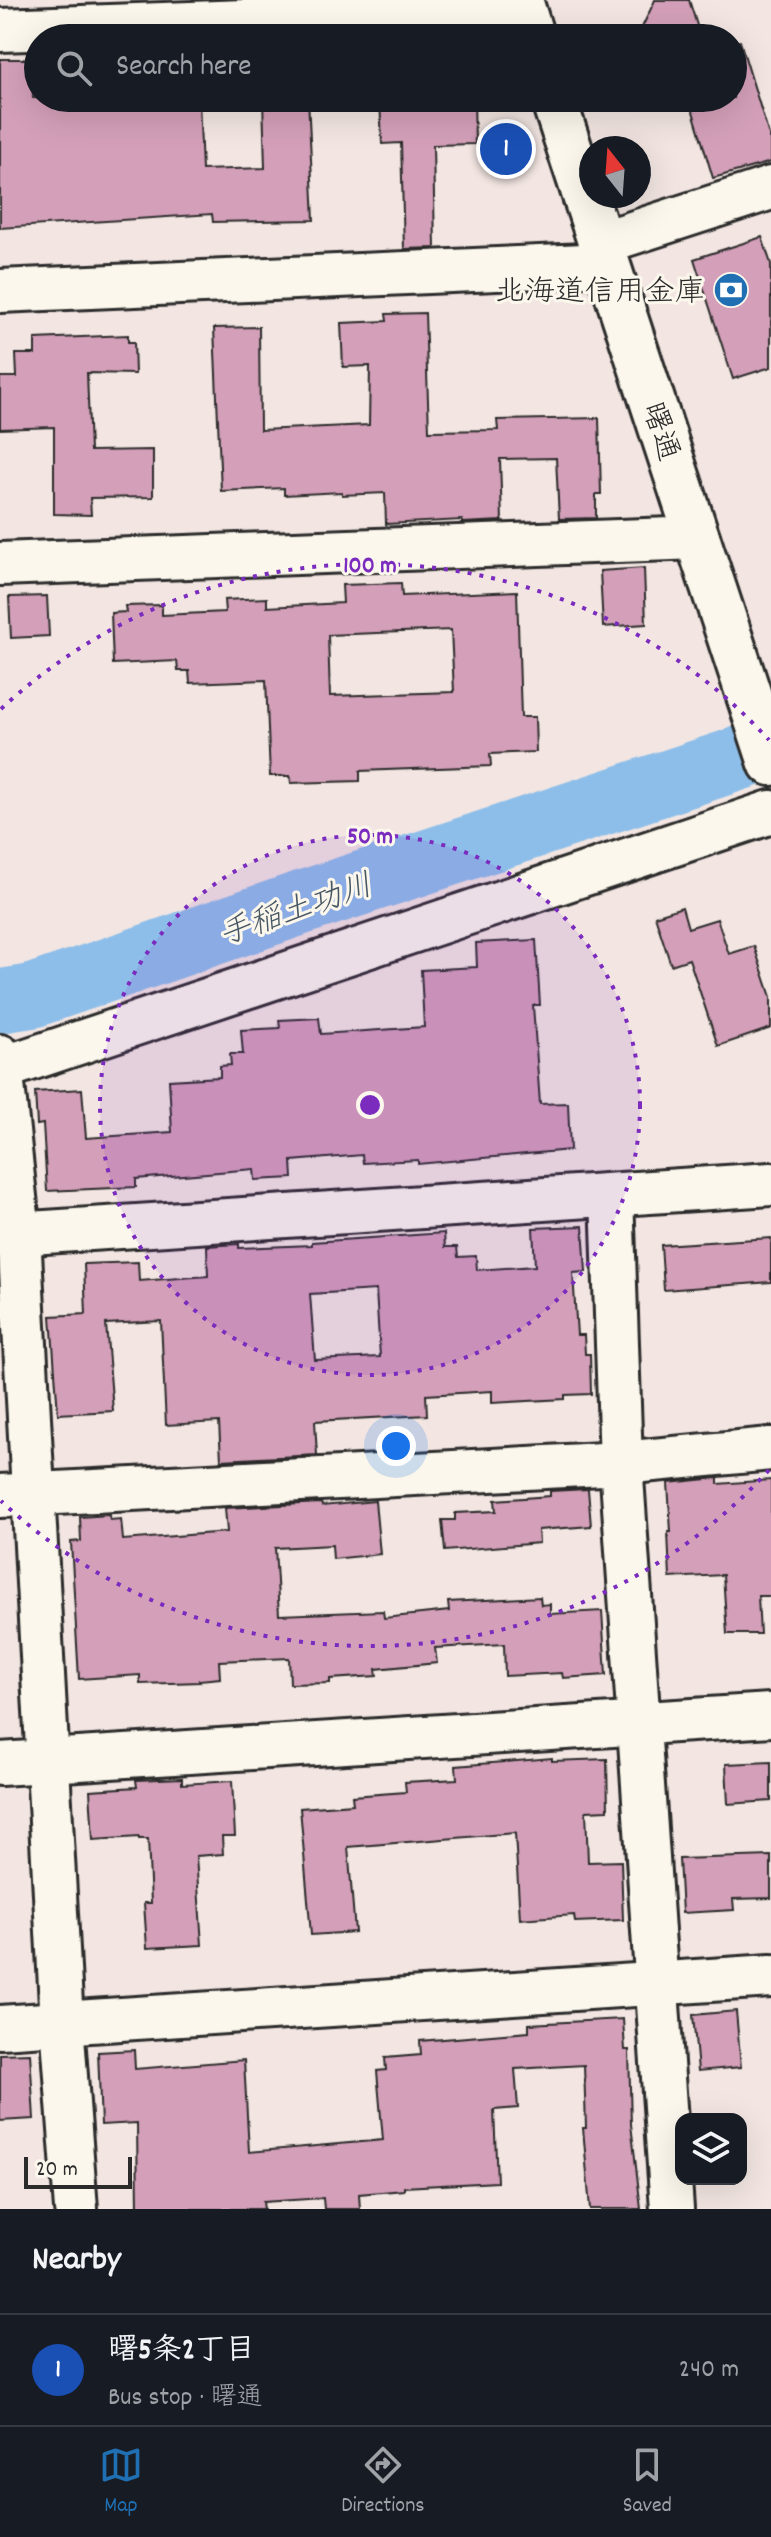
<!DOCTYPE html>
<meta charset="utf-8">
<style>
body{margin:0;font-family:Dekko,"Klee One",sans-serif;background:#20242c;color:#f1f3f6}
.controls{position:absolute;right:24px;bottom:24px;display:grid;overflow:hidden;border-radius:16px;box-shadow:0 8px 32px #0002}
.controls button{width:72px;height:72px;display:grid;place-items:center;padding:0;border:0;border-bottom:2px solid #363941;background:#171b24;color:#f1f3f6;font:40px sans-serif}
.compass{position:absolute;left:579px;top:136px;width:72px;height:72px;border-radius:50%;background:#171b24;box-shadow:0 8px 32px #0002;rotate:343deg}
.scale{position:absolute;left:24px;bottom:20px;width:108px;box-sizing:border-box;padding-left:8px;border:4px solid #2b2b2b;border-top:0;font-size:22px;line-height:28px;white-space:nowrap;color:#2b2b2b;-webkit-text-stroke:6px #fbf7ec;paint-order:stroke}
.you{position:absolute;left:396px;top:1446px;width:28px;height:28px;margin:-20px;border:6px solid #fff;border-radius:50%;background:#1a73e8;box-shadow:0 0 0 12px #1a73e833}
.badge{display:grid;place-items:center;width:52px;height:52px;border-radius:50%;background:#1f6fb2;color:#fff;font-size:26px;font-weight:700}
.pin{position:absolute;translate:-50% -50%;border:4px solid #fff;box-shadow:0 2px 8px #0006}
.list{margin:0;padding:0;list-style:none}
h2{display:flex;justify-content:space-between;align-items:center;height:104px;margin:0;padding:0 32px;font-size:34px}
h2 small{font-size:26px;font-weight:400;color:#9ea1a6}
.list li{display:grid;grid-template-columns:52px 1fr auto;gap:24px;align-items:center;box-sizing:border-box;height:112px;padding:0 32px;border-top:2px solid #363941}
.list b{display:block;font-size:30px;white-space:nowrap}
.list p{margin:0;font-size:26px;white-space:nowrap;color:#9ea1a6}
.list em{font-size:26px;font-style:normal;color:#9ea1a6}
.icon{flex:none;width:44px;height:44px;fill:none;stroke:currentColor;stroke-width:2;stroke-linecap:round;stroke-linejoin:round}
.map{position:relative;flex:none;width:771px;height:2209px;overflow:hidden}
.search{position:absolute;background:#171b24;box-shadow:0 8px 32px #0002;left:24px;right:24px;top:24px;height:88px;display:flex;align-items:center;gap:20px;box-sizing:border-box;padding:0 28px;border-radius:44px;color:#9ea1a6;font-size:30px}
.sheet{height:216px;background:#171b24}
nav{display:flex;justify-content:space-around;align-items:center;box-sizing:border-box;height:112px;border-top:2px solid #363941;background:#171b24;font-size:22px;color:#9ea1a6}
nav a{display:grid;justify-items:center;gap:4px}
nav .on{color:#1f6fb2}
.map>svg:first-child{display:block}
.lines{fill:none;stroke-linecap:round;stroke-linejoin:round}
.river{stroke:#8dbee9;stroke-width:64}
.building{fill:#d4a0b9;stroke:#2b2b2b;stroke-width:2;fill-rule:evenodd}
.street-casing{stroke:#2b2b2b;stroke-width:48}
.secondary-casing{stroke:#2b2b2b;stroke-width:50}
.street{stroke:#fbf7ec;stroke-width:42}
.secondary{stroke:#fbf7ec;stroke-width:44}
.ring{fill:none;stroke:#7b2cbf;stroke-width:4;stroke-dasharray:4 8}
.labels{text-anchor:middle;stroke-width:6;stroke-linejoin:round;paint-order:stroke}
.poi-label{font-size:30px;fill:#2b2b2b;stroke:#fbf7ec;text-anchor:end}
.street-label{font-size:30px;fill:#2b2b2b;stroke:#fbf7ec}
.water-label{font-size:32px;font-style:italic;fill:#485764;stroke:#fbf7ec}
.centre{fill:#7b2cbf;stroke:#fbf7ec;stroke-width:4}
.ring-label{font-size:24px;text-anchor:middle;font-weight:bold;fill:#7b2cbf;stroke:#fbf7ec;stroke-width:6;stroke-linejoin:round;paint-order:stroke}
</style>
<div class="map">
<svg width="771" height="2209" viewBox="0 0 771 2209">
<rect width="100%" height="100%" fill="#f3e6e2"/>
<filter id="ink" filterUnits="userSpaceOnUse"><feTurbulence type="fractalNoise" baseFrequency=".0125" numOctaves="2"/><feDisplacementMap in="SourceGraphic" scale="16" xChannelSelector="R" yChannelSelector="G"/><feConvolveMatrix kernelMatrix="1 2 1 2 8 2 1 2 1" color-interpolation-filters="sRGB"/></filter>
<g filter="url(#ink)">
<g class="lines">
<!-- river -->
<path class="river" d="M0 1001 32 996 301 903 771 748"/>
</g>
<!-- building -->
<g class="building">
<path d="M655 0H689L701 38H637Z"/>
<path d="M740 41 771 142V162L713 178 689 98H733V42Z"/>
<path d="M0 59H32L33 98H199L202 170 265 168 263 98H308L314 220 213 222 212 214 0 228Z"/>
<path d="M380 98H474L475 144 433 145 435 248 404 249 401 143 382 144Z"/>
<path d="M762 237 771 264V367L733 379 694 259Z"/>
<path d="M425 313 429 431 498 430 497 420 599 418 601 494H596V518L559 519 556 458 500 459 502 521 462 523V520L386 524 385 493 342 495V492L284 495V488L221 491 214 328 259 327 260 430 369 425 370 366 343 367 341 323 387 321 386 314Z"/>
<path d="M128 335V342H134L135 374 87 373 90 451 153 450V497L90 498 91 515 54 514V427L0 429V377H17L16 354H35V339Z"/>
<path d="M644 568 646 624 603 627 600 571Z"/>
<path d="M401 583 402 596 517 591 521 717H535L536 752 490 754 491 766 360 771V781L291 783 290 776H270L266 680 190 683 189 671H178L177 661 113 664 111 613 126 612 125 606 162 605V615L225 612 224 600 267 598V607L343 603 342 585ZM451 630 454 692 330 696 328 635Z"/>
<path d="M47 596 49 636 11 638 9 597Z"/>
<path d="M682 907 688 928 717 919 729 954 754 946 771 997V1028L718 1046 689 959 671 965 655 916Z"/>
<path d="M536 940 540 1005H533L540 1104 568 1103 570 1150 418 1164V1160L363 1163 362 1155 292 1161 293 1178 255 1180 254 1169 136 1179V1187L47 1191 43 1124 37 1125 35 1092 82 1089 86 1138 172 1132 169 1080 220 1077V1066L231 1065 230 1054H243L241 1030 280 1028 279 1020 319 1018 321 1034 424 1027 421 970 477 967 476 943Z"/>
<path d="M583 1226 586 1272 573 1273 577 1335H584L585 1354H590L591 1394 565 1395V1399L492 1403V1391L426 1395 427 1415 315 1421 317 1455 221 1460 219 1422 166 1425 161 1321 106 1324 113 1411 58 1414 51 1316 86 1314 84 1264 138 1262 139 1281 208 1276 207 1246 239 1244V1248L312 1245V1242L444 1233 445 1247H457L458 1257 476 1256 477 1270 535 1266 533 1228ZM376 1290 380 1357 315 1360 310 1294Z"/>
<path d="M771 1238V1282L664 1290 661 1245Z"/>
<path d="M718 1478V1484L771 1480V1596H758L760 1634H727L723 1575 670 1578 668 1532H671L668 1483Z"/>
<path d="M588 1489 591 1526 538 1530 539 1543 445 1551 442 1520H455V1513L496 1511 495 1500 550 1496V1491Z"/>
<path d="M375 1501 380 1554 333 1559 332 1545 275 1548 279 1615 383 1611 384 1618 449 1611 448 1602 540 1597 541 1605 550 1604V1614L602 1611 606 1675 563 1678 562 1673 505 1676 504 1644 435 1648 437 1663 376 1669 377 1676 330 1679V1683L290 1684 289 1658 219 1661 220 1678 199 1680 200 1682 140 1684V1675L79 1679 71 1542 81 1541 80 1517 109 1515 110 1520 121 1519 123 1540 227 1532 225 1508 321 1503 322 1506Z"/>
<path d="M552 1758V1761L607 1759 608 1810 586 1811 588 1862 621 1861 623 1920 575 1922 574 1915 520 1919 515 1833 348 1847 355 1932 311 1935 300 1808 353 1804 352 1796 406 1792 405 1782 457 1779 456 1766Z"/>
<path d="M771 1762V1801L728 1804 726 1764Z"/>
<path d="M182 1778V1784L232 1781 235 1836H222L223 1854 196 1856 202 1945 147 1948 144 1903H151L148 1839H139V1837L93 1840 90 1790 137 1787 136 1780Z"/>
<path d="M771 1856V1898L733 1899 734 1910 682 1913 679 1859Z"/>
<path d="M736 2011 741 2067 698 2071 693 2015Z"/>
<path d="M623 2019 625 2050H629L631 2124 641 2209H590L583 2128H586L584 2065 515 2069 518 2108 494 2110 497 2182 404 2187V2190L359 2194 360 2209H324L323 2198 263 2202 264 2209H138L137 2123 101 2125 98 2052 134 2050 135 2069 244 2060 249 2152 383 2140 377 2071 386 2070 385 2058 421 2055 420 2041 529 2032V2024Z"/>
<path d="M30 2053 34 2119 0 2121V2054Z"/>
</g>
<g class="lines">
<!-- street casing -->
<g class="street-casing">
<g id="street">
<path d="M0 30 523 11"/>
<path d="M601 243 771 188"/>
<path d="M0 291 608 264"/>
<path d="M0 564 698 538"/>
<path d="M0 1056 19 1234 62 2023 76 2209"/>
<path d="M0 1069 771 812"/>
<path d="M612 1195 621 1463 672 2209"/>
<path d="M0 1235 771 1184"/>
<path d="M0 1496 621 1463 771 1449"/>
<path d="M0 1764 771 1715"/>
<path d="M0 2027 771 1976"/>
</g>
</g>
<!-- secondary casing -->
<g class="secondary-casing">
<g id="secondary">
<path d="M520 0 532 38"/>
<path d="M553 98 771 763"/>
</g>
</g>
<!-- street -->
<use href="#street" class="street"/>
<!-- secondary -->
<use href="#secondary" class="secondary"/>
</g>
</g>
<!-- distance rings -->
<circle cx="370" cy="1105" r="270" fill="#7b2cbf" fill-opacity=".12"/>
<g class="ring">
<circle cx="370" cy="1105" r="270"/>
<path d="M769 1470A541 541 0 0 1 1 1501M1 709A541 541 0 0 1 769 740"/>
</g>
<!-- icons -->
<defs>
<g id="bank-disc" transform="scale(1.8)"><circle r="9.5" fill="#1f6fb2" stroke="#fbf7ec"/><path d="M-6-4H6V4H-6ZM0-2.3a2.3 2.3 0 1 0 0 4.6a2.3 2.3 0 1 0 0-4.6Z" fill="#fff"/></g>
</defs>
<g fill-rule="evenodd">
<use href="#bank-disc" x="731" y="290"/>
</g>
<g class="labels">
<!-- poi labels -->
<g class="poi-label">
<text x="705" y="300">北海道信用金庫</text>
</g>
<!-- street labels -->
<g class="street-label">
<text transform="translate(662 431) rotate(72)" y="10">曙通</text>
</g>
<!-- water labels -->
<g class="water-label">
<text transform="translate(295 908) rotate(-19)" y="11">手稲土功川</text>
</g>
</g>
<circle cx="370" cy="1105" r="12" class="centre"/>
<g class="ring-label">
<text x="370" y="572">100 m</text>
<text x="370" y="843">50 m</text>
</g>
</svg>
<div class="controls">
<button><svg class="icon" aria-label="layers" viewBox="0 0 24 24"><path d="M12 4l9 5-9 5-9-5zM3 14l9 5 9-5"/></svg></button>
</div>
<svg class="compass" viewBox="-18 -18 36 36"><path d="M0-13l5 13h-10z" fill="#e53935"/><path d="M0 13l5-13h-10z" fill="#9ea1a6"/></svg>
<div class="scale">20 m</div>
<div class="you"></div>
<div class="pin badge" style="left:506px;top:149px;background:#1a4fb4">1</div>
<div class="search"><svg class="icon" aria-label="search" viewBox="0 0 24 24"><circle cx="10" cy="10" r="6"/><path d="M15 15l6 6"/></svg>Search here</div>
</div>
<section class="sheet">
<h2>Nearby<small></small></h2>
<ul class="list">
<li><span class="badge" style="background:#1a4fb4">1</span><div><b>曙5条2丁目</b><p>Bus stop · 曙通</p></div><em>240 m</em></li>
</ul>
</section>
<nav>
<a class="on"><svg class="icon" aria-label="map" viewBox="0 0 24 24"><path d="M3 6l6-2 6 2 6-2v14l-6 2-6-2-6 2zM9 4v14M15 6v14"/></svg>Map</a>
<a><svg class="icon" aria-label="directions" viewBox="0 0 24 24"><path d="M12 3l9 9-9 9-9-9zM9 14v-3h6M13 9l2 2-2 2"/></svg>Directions</a>
<a><svg class="icon" aria-label="saved" viewBox="0 0 24 24"><path d="M7 4h10v16l-5-4-5 4z"/></svg>Saved</a>
</nav>
